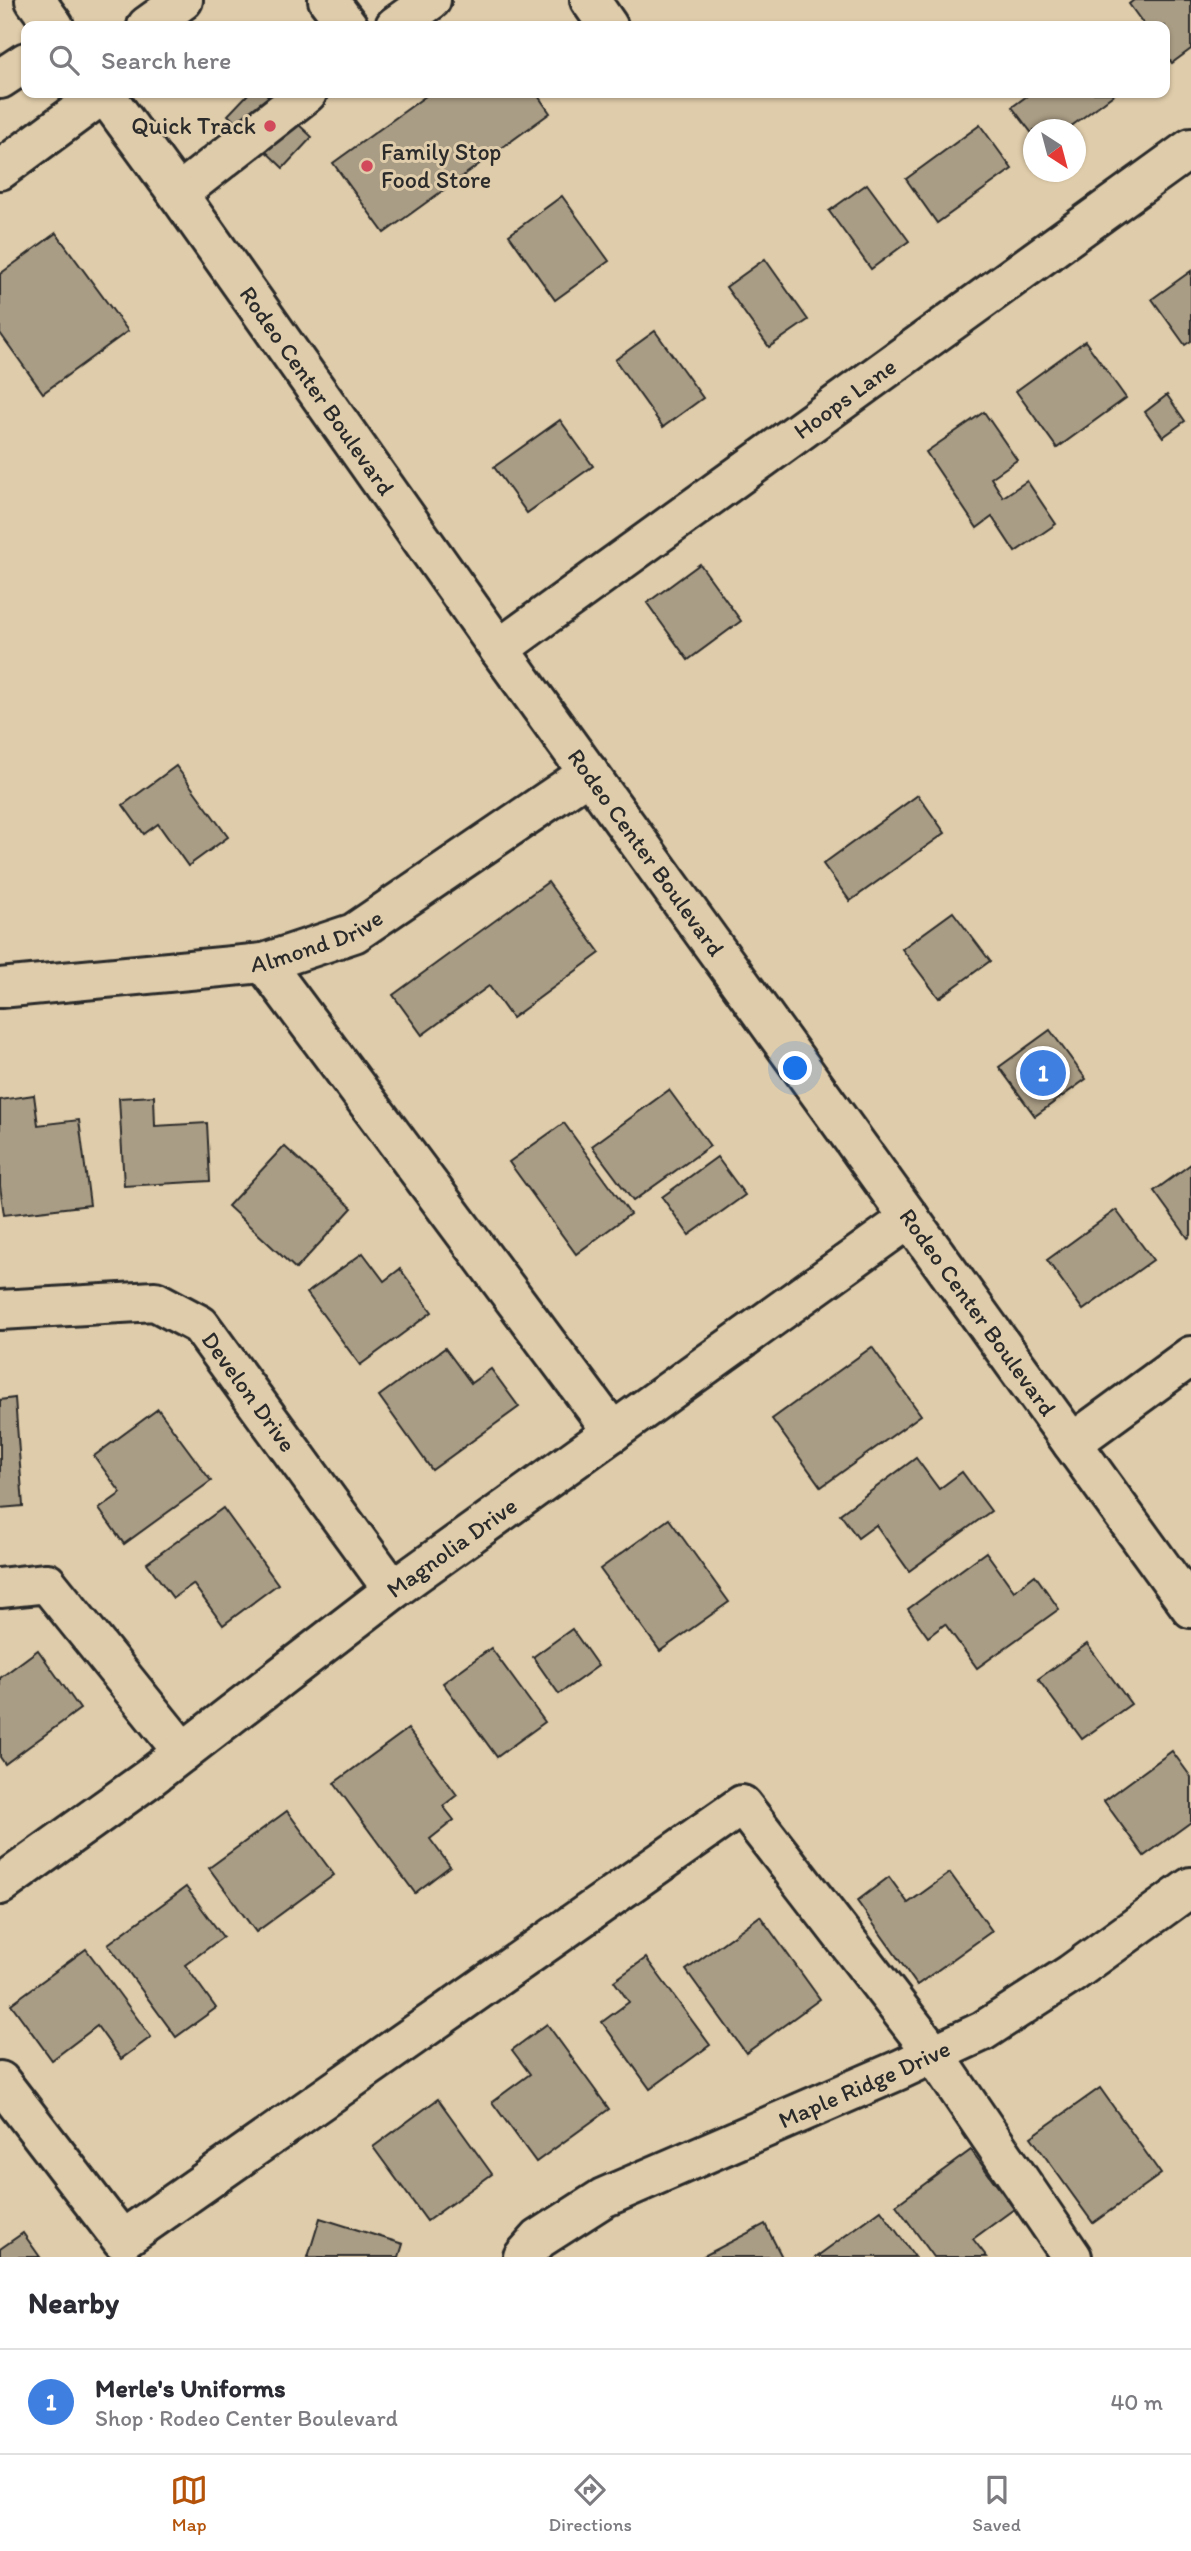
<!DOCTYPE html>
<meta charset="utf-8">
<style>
body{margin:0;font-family:Itim,sans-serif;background:#f7f7f7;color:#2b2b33}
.compass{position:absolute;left:1023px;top:119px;width:63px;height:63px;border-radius:50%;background:#fff;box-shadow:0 2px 5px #0004;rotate:144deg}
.you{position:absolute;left:796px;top:1069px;width:24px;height:24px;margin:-18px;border:5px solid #fff;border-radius:50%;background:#1a73e8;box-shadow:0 0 0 10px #1a73e833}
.badge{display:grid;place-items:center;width:46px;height:46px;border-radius:50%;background:#b45309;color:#fff;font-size:23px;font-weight:700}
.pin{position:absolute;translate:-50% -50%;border:4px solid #fff;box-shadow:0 2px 7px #0006}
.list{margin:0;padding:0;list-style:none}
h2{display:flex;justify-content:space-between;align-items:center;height:91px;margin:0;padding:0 28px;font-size:30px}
h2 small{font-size:23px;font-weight:400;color:#7c7c81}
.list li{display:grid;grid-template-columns:46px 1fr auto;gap:21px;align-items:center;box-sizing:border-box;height:105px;padding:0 28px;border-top:2px solid #e1e1e2}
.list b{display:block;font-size:26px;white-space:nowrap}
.list p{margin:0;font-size:23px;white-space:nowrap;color:#7c7c81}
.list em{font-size:23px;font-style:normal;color:#7c7c81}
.icon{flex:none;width:38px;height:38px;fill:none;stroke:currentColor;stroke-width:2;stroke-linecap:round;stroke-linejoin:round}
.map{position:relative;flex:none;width:1191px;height:2257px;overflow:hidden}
.search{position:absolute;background:#fff;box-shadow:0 2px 5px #0004;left:21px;right:21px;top:21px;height:77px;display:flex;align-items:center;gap:18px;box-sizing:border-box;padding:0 24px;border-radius:14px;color:#7c7c81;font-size:26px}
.sheet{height:196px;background:#fff}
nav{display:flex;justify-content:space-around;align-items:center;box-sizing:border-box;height:98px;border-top:2px solid #e1e1e2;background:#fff;font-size:19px;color:#7c7c81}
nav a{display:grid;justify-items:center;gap:4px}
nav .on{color:#b45309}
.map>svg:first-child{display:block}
.building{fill:#aa9d85;stroke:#2b2b2b;stroke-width:2}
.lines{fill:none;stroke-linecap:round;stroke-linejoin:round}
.minor-casing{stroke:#2b2b2b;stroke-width:44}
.major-casing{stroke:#2b2b2b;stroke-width:44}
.minor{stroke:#dfccaa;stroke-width:38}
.major{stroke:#dfccaa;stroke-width:38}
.poi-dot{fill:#d1495b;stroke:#dfccaa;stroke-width:2.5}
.labels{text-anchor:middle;stroke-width:6;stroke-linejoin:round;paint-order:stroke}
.poi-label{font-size:24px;fill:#2b2b2b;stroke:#dfccaa;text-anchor:end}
.street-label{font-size:24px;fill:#2b2b2b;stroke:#dfccaa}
</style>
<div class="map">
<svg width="1191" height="2257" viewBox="0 0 1191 2257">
<rect width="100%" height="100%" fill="#dfccaa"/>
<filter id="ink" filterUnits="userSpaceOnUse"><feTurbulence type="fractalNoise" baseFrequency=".0143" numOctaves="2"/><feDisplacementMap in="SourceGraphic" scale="14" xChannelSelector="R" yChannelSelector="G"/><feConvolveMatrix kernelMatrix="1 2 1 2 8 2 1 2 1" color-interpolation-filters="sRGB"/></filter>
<g filter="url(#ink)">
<!-- building -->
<g class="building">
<path d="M1134 0H1191V49L1172 63 1165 53V26H1145L1129 4Z"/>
<path d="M249 93H265L312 137 283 168 228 115Z"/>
<path d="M430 93H536L550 113 384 233 333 163Z"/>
<path d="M1031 93H1116L1066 130H1034V136L1012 107Z"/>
<path d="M980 125 1012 169 937 223 906 179Z"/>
<path d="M867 184 909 241 871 269 829 211Z"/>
<path d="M562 196 609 261 555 300 509 235Z"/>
<path d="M56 233 128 331 43 393 0 333V274Z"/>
<path d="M765 259 808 320 769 347 726 287Z"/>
<path d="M1191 271V341L1185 345 1152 299Z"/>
<path d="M655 331 703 398 663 427 615 360Z"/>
<path d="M1085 341 1126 398 1057 448 1016 391Z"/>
<path d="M1167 395 1185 421 1163 437 1145 412Z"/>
<path d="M984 412 1017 460 991 478 1003 497 1027 481 1056 524 1015 552 992 517 977 528 926 452Z"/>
<path d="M560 420 593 466 527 513 494 467Z"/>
<path d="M700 564 741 621 688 660 647 603Z"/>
<path d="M176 766 228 837 188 866 158 824 144 834 123 805Z"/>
<path d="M918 795 945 833 850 901 823 864Z"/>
<path d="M548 882 600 953 512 1018 489 986 422 1035 393 995Z"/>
<path d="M953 912 990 961 939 998 902 949Z"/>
<path d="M1050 1030 1086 1079 1035 1116 999 1067Z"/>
<path d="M669 1090 710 1146 633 1201 592 1146Z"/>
<path d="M34 1095 38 1125 79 1120 90 1205 4 1215 0 1186V1100Z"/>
<path d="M154 1096 155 1126 207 1123 210 1181 124 1186 119 1098Z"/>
<path d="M564 1123 630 1214 576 1254 509 1162Z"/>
<path d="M284 1146 352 1208 296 1269 228 1206Z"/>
<path d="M717 1157 745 1195 689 1235 662 1197Z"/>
<path d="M1191 1164V1235L1188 1238 1154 1191Z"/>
<path d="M1116 1210 1153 1260 1083 1310 1047 1260Z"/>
<path d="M363 1253 384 1281 400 1269 432 1312 360 1365 307 1293Z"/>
<path d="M872 1347 921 1415 821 1487 772 1419Z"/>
<path d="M445 1348 471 1383 491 1369 519 1407 432 1470 379 1396Z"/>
<path d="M15 1398 23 1506 0 1508V1400Z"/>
<path d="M158 1409 211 1481 124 1544 99 1509 121 1493 94 1456Z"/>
<path d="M916 1458 939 1489 962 1472 991 1511 909 1571 876 1525 858 1538 840 1514Z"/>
<path d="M223 1508 278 1584 223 1625 193 1584 173 1598 147 1563Z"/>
<path d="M669 1519 729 1602 660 1651 600 1569Z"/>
<path d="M986 1552 1014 1591 1035 1575 1059 1609 977 1668 945 1624 928 1637 908 1609Z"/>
<path d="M572 1629 598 1666 559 1694 533 1657Z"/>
<path d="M1087 1644 1131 1704 1082 1739 1038 1679Z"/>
<path d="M491 1648 545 1722 497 1757 443 1683Z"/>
<path d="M38 1650 80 1709 5 1764 0 1757V1678Z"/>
<path d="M408 1729 457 1795 443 1806 454 1820 430 1839 450 1866 415 1893 334 1783Z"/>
<path d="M1172 1751 1191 1777V1822L1144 1856 1104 1801Z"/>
<path d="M287 1811 334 1875 256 1932 209 1868Z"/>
<path d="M950 1873 992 1931 917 1985 857 1901 889 1877 908 1903Z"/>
<path d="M186 1887 223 1937 185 1965 216 2008 176 2037 108 1944Z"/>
<path d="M760 1916 820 1999 746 2053 686 1970Z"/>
<path d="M86 1949 151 2037 121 2059 97 2026 52 2060 11 2004Z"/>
<path d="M646 1958 710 2045 650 2089 602 2022 629 2002 614 1981Z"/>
<path d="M547 2024 609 2109 536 2162 492 2102 530 2074 512 2050Z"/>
<path d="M1100 2088 1161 2174 1093 2223 1031 2137Z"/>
<path d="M438 2099 492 2174 427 2221 373 2147Z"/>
<path d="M971 2150 1014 2209 973 2239 987 2257H934L896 2205Z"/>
<path d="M881 2210 915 2257H816Z"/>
<path d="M320 2218 403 2244 399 2257H308Z"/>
<path d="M765 2224 782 2257H702Z"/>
<path d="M23 2233 40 2257H0V2249Z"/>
</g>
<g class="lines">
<!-- minor casing -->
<g class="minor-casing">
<g id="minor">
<path d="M35 0 54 26"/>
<path d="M328 0 348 26"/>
<path d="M590 0 608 26"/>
<path d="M395 26 431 0"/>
<path d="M178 194 307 93"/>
<path id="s1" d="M499 649 1191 148"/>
<path d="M264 963 613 1432"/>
<path id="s2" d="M0 988 264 963 354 933 589 773"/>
<path id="s3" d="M0 1310 155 1301 200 1325 393 1590"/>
<path d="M1072 1443 1191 1356"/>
<path d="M0 1588 47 1583 183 1752"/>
<path id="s4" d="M0 1885 148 1779 393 1590 910 1218"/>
<path d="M0 2081 122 2240 742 1805 934 2054 1072 2257"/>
<path id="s5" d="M523 2257 539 2239 603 2198 899 2070 983 2031 1071 1974 1191 1887"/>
</g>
</g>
<!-- major casing -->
<g class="major-casing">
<g id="major">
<path d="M147 26 183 0"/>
<path d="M0 79 26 62"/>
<path id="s6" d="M104 93 178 194 499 649 1191 1608"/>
<path d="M0 170 104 93"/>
</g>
</g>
<!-- minor -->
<use href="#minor" class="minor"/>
<!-- major -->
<use href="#major" class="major"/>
</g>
</g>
<!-- markers -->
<g class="poi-dot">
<circle cx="270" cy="126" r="7"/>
<circle cx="367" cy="166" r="7"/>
</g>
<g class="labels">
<!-- poi labels -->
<g class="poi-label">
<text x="256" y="134">Quick Track</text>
<text x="381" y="160" text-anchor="start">Family Stop<tspan x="381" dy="28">Food Store</tspan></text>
</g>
<!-- street labels -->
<g class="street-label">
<text dy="8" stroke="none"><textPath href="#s6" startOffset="366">Rodeo Center Boulevard</textPath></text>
<text dy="8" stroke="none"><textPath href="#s1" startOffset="427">Hoops Lane</textPath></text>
<text dy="8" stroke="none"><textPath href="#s6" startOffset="933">Rodeo Center Boulevard</textPath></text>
<text dy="8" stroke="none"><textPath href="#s2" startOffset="322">Almond Drive</textPath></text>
<text dy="8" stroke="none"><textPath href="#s6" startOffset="1500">Rodeo Center Boulevard</textPath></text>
<text dy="8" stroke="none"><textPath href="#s3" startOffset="289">Develon Drive</textPath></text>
<text dy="8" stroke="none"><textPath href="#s4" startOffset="564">Magnolia Drive</textPath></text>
<text dy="8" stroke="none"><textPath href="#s5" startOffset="385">Maple Ridge Drive</textPath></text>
</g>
</g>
</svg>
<svg class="compass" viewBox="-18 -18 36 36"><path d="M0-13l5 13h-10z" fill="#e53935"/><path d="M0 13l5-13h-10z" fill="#7c7c81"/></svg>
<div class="you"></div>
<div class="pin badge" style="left:1043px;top:1073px;background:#3f7fe0">1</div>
<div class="search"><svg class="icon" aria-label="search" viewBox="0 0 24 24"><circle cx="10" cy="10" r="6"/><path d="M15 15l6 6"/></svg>Search here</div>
</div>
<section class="sheet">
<h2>Nearby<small></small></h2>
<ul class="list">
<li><span class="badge" style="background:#3f7fe0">1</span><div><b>Merle's Uniforms</b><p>Shop · Rodeo Center Boulevard</p></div><em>40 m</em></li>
</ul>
</section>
<nav>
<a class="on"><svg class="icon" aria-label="map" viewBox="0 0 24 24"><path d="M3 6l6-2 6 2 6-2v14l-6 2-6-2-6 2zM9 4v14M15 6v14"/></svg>Map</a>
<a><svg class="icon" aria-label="directions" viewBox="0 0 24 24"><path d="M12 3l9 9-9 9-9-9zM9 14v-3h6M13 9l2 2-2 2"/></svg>Directions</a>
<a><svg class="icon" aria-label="saved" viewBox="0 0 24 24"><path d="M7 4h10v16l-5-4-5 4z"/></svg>Saved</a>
</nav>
